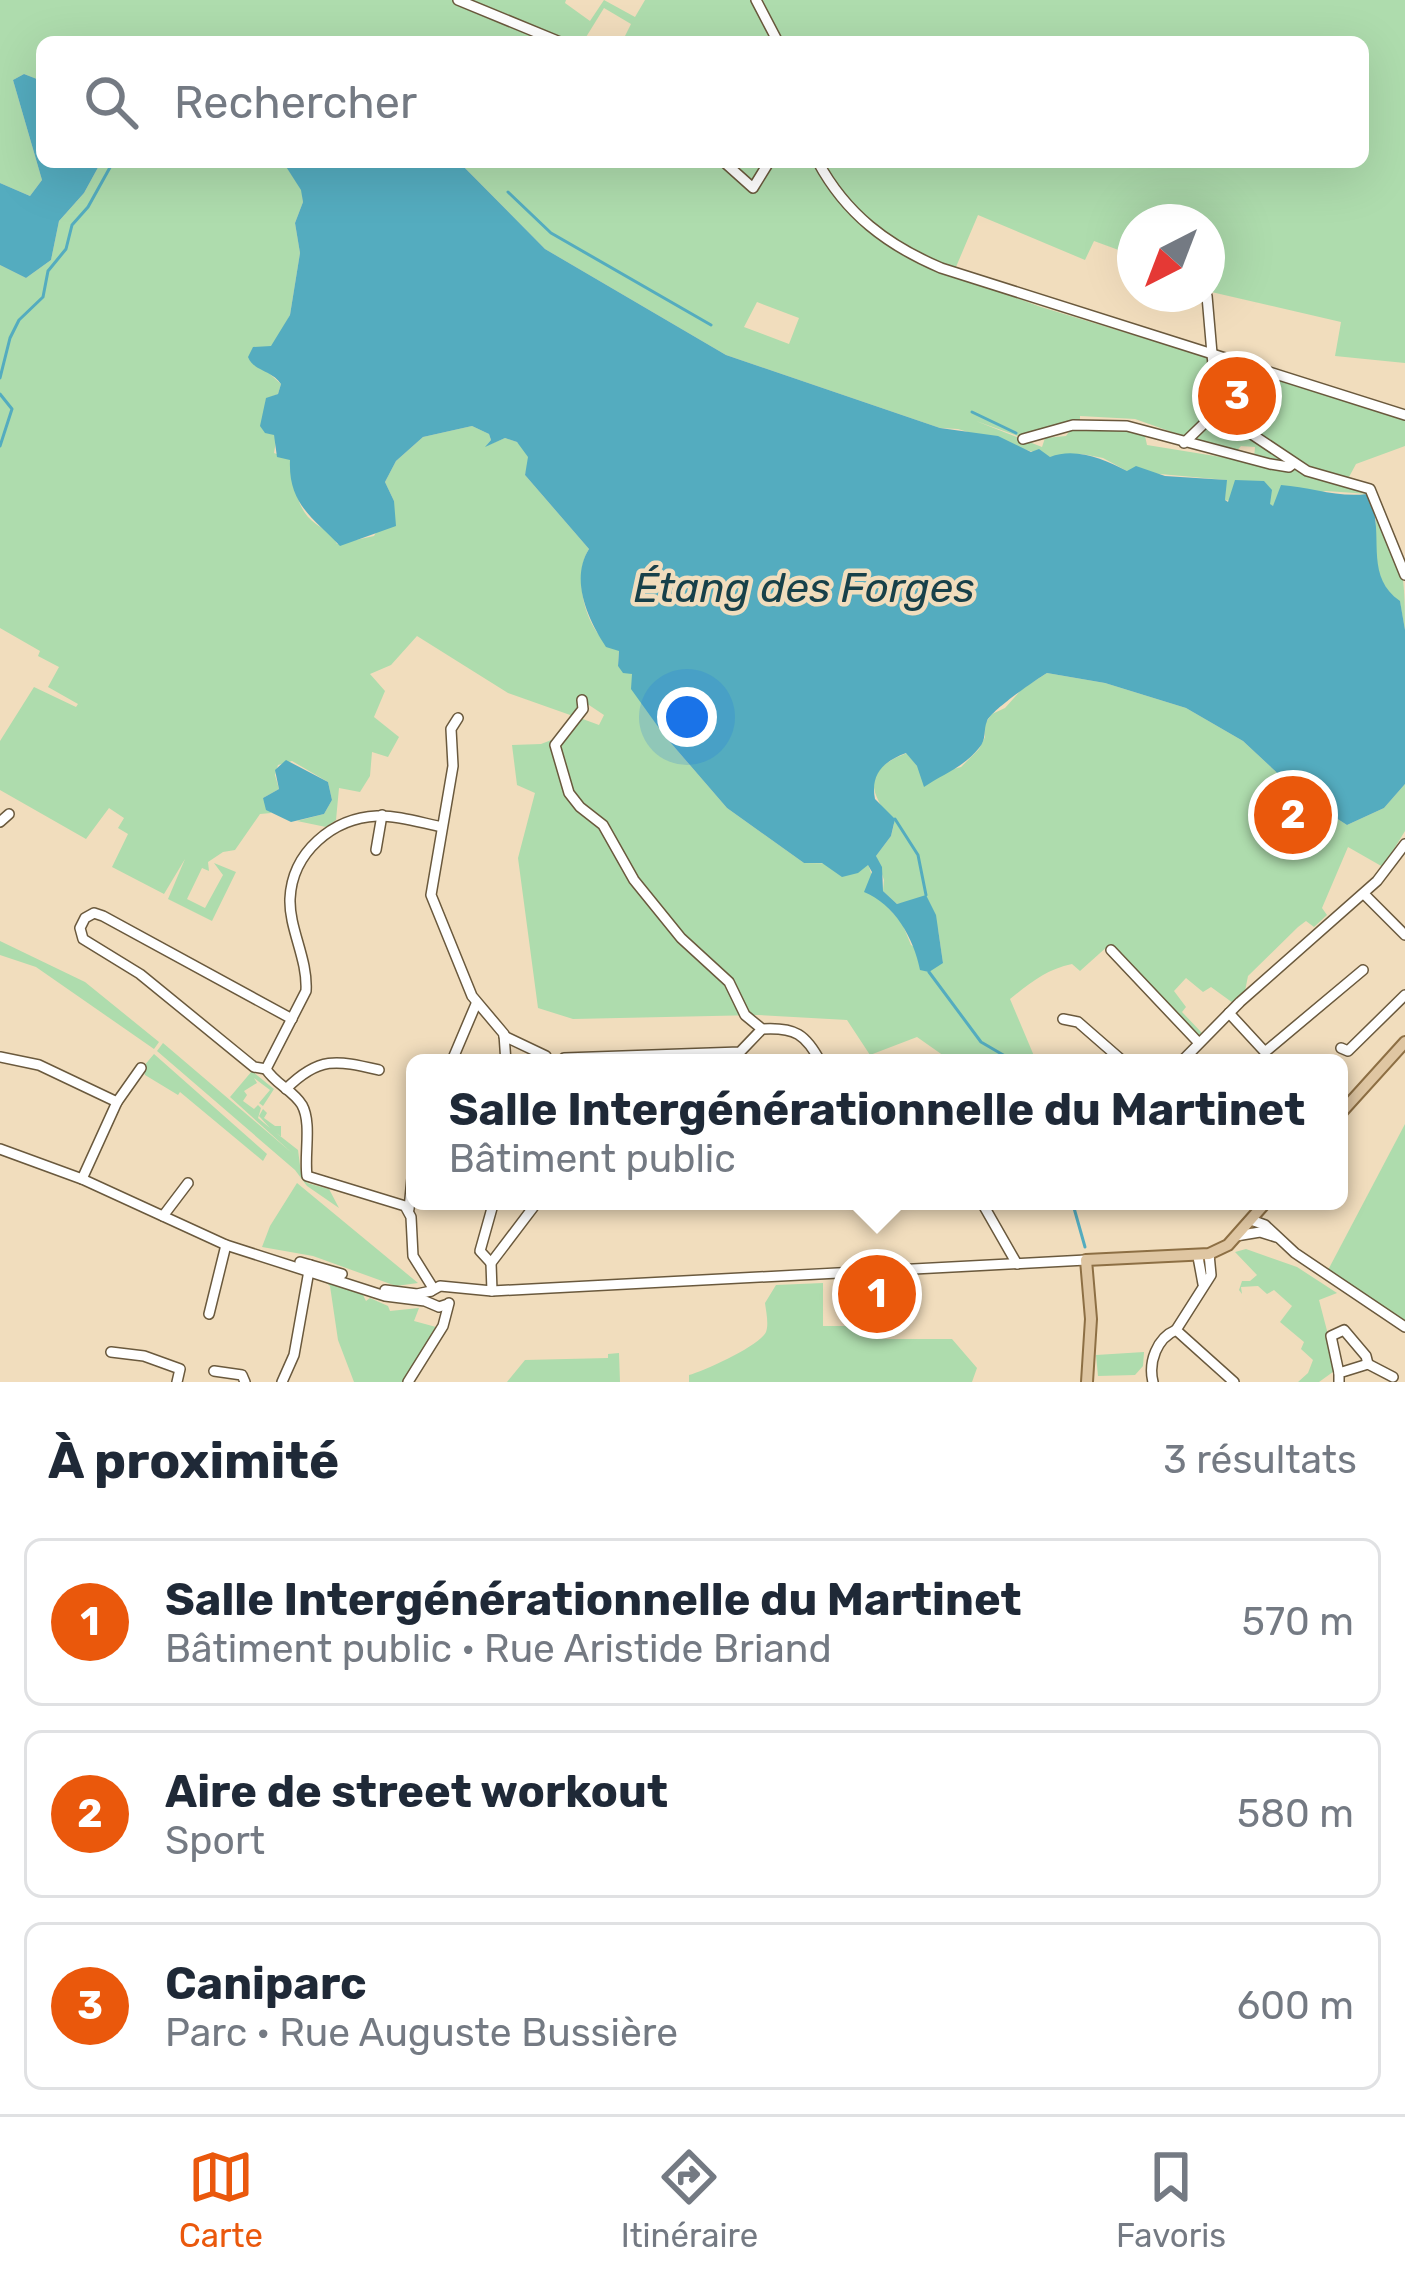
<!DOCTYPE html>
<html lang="fr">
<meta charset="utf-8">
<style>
body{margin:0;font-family:Rubik,sans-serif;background:#f2f2f3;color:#1f2937}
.compass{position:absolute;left:1117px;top:204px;width:108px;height:108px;border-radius:50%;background:#fff;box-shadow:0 12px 48px #0002;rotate:222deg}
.you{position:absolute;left:687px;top:717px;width:42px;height:42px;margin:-30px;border:9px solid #fff;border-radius:50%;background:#1a73e8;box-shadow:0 0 0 18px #1a73e833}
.badge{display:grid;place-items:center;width:78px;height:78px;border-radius:50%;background:#ea580c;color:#fff;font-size:39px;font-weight:700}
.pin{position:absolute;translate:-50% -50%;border:6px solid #fff;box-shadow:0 3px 12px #0006}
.popup{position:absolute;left:406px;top:1054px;width:942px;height:156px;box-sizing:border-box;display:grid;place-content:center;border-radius:18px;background:#fff;filter:drop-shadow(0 3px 9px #0005);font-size:39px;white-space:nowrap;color:#747a83}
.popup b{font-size:45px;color:#1f2937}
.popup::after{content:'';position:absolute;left:50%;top:100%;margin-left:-24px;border:24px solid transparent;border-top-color:#fff}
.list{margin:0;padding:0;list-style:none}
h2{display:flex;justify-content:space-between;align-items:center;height:156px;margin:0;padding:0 48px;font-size:51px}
h2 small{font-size:39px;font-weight:400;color:#747a83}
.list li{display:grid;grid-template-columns:78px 1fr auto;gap:36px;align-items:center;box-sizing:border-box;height:168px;margin:0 24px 24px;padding:0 24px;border:3px solid #e0e1e3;border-radius:18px}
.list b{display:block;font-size:45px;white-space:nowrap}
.list p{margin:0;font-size:39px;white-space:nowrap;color:#747a83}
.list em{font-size:39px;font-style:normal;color:#747a83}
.icon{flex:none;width:66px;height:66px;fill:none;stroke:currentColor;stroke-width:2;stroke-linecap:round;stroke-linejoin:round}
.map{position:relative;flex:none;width:1405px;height:1382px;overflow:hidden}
.search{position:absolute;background:#fff;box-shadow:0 12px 48px #0002;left:36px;right:36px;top:36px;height:132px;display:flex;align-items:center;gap:30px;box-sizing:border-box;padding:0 42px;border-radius:18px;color:#747a83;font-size:45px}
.sheet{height:732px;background:#fff}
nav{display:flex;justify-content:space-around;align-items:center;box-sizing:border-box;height:168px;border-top:3px solid #e0e1e3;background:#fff;font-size:33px;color:#747a83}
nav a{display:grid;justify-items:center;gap:6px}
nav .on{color:#ea580c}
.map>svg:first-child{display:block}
.green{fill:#aedcad;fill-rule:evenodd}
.water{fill:#54acbf}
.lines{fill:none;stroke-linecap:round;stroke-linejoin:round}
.stream{stroke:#54acbf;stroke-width:3}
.minor-casing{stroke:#6a593d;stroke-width:12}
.major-casing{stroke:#8d6f44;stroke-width:14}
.minor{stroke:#fff;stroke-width:9}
.major{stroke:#dfc6a2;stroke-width:10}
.labels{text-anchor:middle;stroke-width:9;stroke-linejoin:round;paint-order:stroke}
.water-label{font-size:42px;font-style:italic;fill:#174049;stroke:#f1ddbd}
</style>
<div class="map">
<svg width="1405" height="1382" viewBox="0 0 1405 1382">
<rect width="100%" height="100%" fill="#f1ddbd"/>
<!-- green -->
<g class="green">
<path d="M0 0H566L565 3 590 21 604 0 635 17 645 0H1405V363L1335 356 1341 322 1207 291V222H1135V256L1094 241 1085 260 978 215 953 274 1041 307 1405 417V446L1356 464 1349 477 1254 458 1255 447 1241 446 1234 454 1135 419 1080 416V421L1024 438 976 421 1042 447 1045 438 1066 436 1071 429 1129 430 1145 436 1147 445 1296 469 1369 494 1326 491 1277 502 1273 506 1225 500 1226 480 1127 471 1103 458 1082 454 1050 457 958 429 940 428 726 355 545 249 459 162H1363V42H622L631 24 604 8 583 42H42V81L24 74 13 80 42 180 30 196 0 183ZM757 302 799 318 789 344 744 327Z"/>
<path d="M101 162H283L302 190 303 202 295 223 300 253 290 315 262 367 281 384 278 394 266 399C264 416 272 427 276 441L274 453 291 459C294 481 295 510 316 524 327 532 331 531 337 544L374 536 394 501 385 482 396 461 423 437 472 426 489 434 491 440 486 446 505 438 517 442 530 456 525 475 589 549C571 576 586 639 619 650L618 666 632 674 638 694 664 735 727 808 804 863 868 864 880 899 902 923 911 945 943 963 938 929 912 901 897 904 883 891 884 880 876 856 891 836 894 824C868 791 862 770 907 753L917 766 946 771 961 767 979 749 985 737 984 725 992 714 1005 708 1022 689 1047 673 1105 683 1186 708 1243 741 1302 796 1347 825 1384 808 1405 784V831L1383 867 1348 847 1322 908 1327 915 1314 927 1306 921 1298 927 1248 976 1245 991 1233 1003 1211 987 1203 992 1186 978 1174 991 1186 1007 1182 1012 1202 1033 1199 1035 1109 945 1080 971 1072 964C1047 969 1030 983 1010 999L1037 1063H954L917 1037 870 1055 847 1020 758 1015 573 1019 538 1008 518 858 535 793 517 785 512 745 541 744 572 732 580 718 599 725 604 715 586 703 573 716 508 693 417 636 391 665 370 674 385 691 374 717 399 737 388 757 372 752 370 776 360 792 339 788 336 820 326 827 297 821 324 814 332 800 328 782 292 761 278 765 275 775 279 789 263 798 271 813 260 814 235 850 223 852 208 862 209 871 202 868 187 899 205 908 223 875 214 863 236 872 212 921 168 899 185 859 164 894 112 867 128 834 118 828 124 818 109 808 86 839 0 790V741L34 687 76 707 78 704 48 687 59 667 38 656 40 651 0 628V265L26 278 51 260 59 221 84 193Z"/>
<path d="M1376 516C1405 543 1405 589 1405 630L1400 602C1370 580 1376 548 1376 516Z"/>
<path d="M0 941 85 982 159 1042 154 1049 36 967 0 955Z"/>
<path d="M163 1043 292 1153 230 1097 252 1071 274 1089 263 1106 259 1103 270 1090 254 1078 257 1083 244 1091 247 1095 243 1101 254 1109 258 1105 261 1108 258 1118 270 1128 259 1116 263 1109 267 1113 264 1118 275 1126H281V1137L275 1132 298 1150 301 1173 307 1183 329 1189 339 1208 307 1186 295 1170 157 1051Z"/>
<path d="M154 1054 267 1154 263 1161 180 1092 178 1095 145 1075 143 1067Z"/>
<path d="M1405 1124V1325L1327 1272Z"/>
<path d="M297 1183 418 1283 396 1286 313 1256 262 1247 270 1226Z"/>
<path d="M1246 1249 1297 1267 1337 1293 1319 1300 1337 1369 1319 1382H1298L1308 1373 1313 1360 1301 1349 1304 1342 1280 1322 1292 1306 1274 1290 1267 1294 1258 1286 1241 1287 1242 1294 1239 1290 1242 1281H1250L1257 1275 1235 1252Z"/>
<path d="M324 1281 363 1295 366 1301 370 1298 388 1306 390 1311 419 1308 414 1321 436 1327 402 1382H354L338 1340 330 1286Z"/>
<path d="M823 1283V1326H862L876 1339H952L977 1368 972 1382H689V1375C704 1371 759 1346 766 1332 769 1324 766 1311 765 1303L776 1285Z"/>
<path d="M1144 1352 1143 1366 1135 1375 1098 1376 1096 1355Z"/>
<path d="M619 1353 620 1382H507L525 1360 608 1358V1354Z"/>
</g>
<!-- water -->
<g class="water">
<path d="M24 74 42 81V162H101L84 193 59 221 51 260 26 278 0 265V183L30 196 42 180 13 80Z"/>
<path d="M283 162H459L545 249 726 355 940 428 998 436 1031 452 1039 449 1050 457C1075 447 1104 459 1127 471L1136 466 1165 476 1227 480 1225 500 1228 502 1235 480 1264 481 1272 490 1270 504 1273 506 1281 485C1310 487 1338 498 1367 494 1388 528 1361 574 1400 601L1405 630V784L1384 808 1347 825 1302 796 1243 741 1186 708 1105 683 1047 673C1035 680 991 711 987 721 983 730 987 739 979 748 964 767 943 774 924 787L917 766 906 753C884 761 870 774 875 799L895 819 891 836 876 856 882 867 883 891 897 904 926 895 936 915 943 963 929 972 920 970C914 938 894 904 864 892L872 872 868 865 858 873 842 877 822 863H804L727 808 664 735 631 689 632 674 623 673 618 666 619 651 606 647C587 618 570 579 589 549L525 475 528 457 517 442 505 438 485 447 491 440 489 434 472 426 423 437 396 461 385 482 394 501 396 526 340 546C314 518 288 505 290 460L277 457 274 435 265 433 260 426 266 398 278 394 281 384C272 370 253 371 248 357L253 347 271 346 290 315 300 253 295 223 303 202 301 190Z"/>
<path d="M286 760 328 782 332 800 324 814 291 822 266 810 263 798 279 789 275 770Z"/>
</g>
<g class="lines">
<!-- stream -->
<g class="stream">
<path d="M508 192 551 233 711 325"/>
<path d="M0 378 10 338 19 320 43 297 48 271 66 249 72 225 88 207 113 162"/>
<path d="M0 394 12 409 0 446"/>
<path d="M972 412 1016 433"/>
<path d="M895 819 918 855 926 895"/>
<path d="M929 972 981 1042 1017 1063"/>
<path d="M1072 1201 1085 1247"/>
</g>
<!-- minor casing -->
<g class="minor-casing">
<g id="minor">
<path d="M458 0 560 42"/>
<path d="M756 0 778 42"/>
<path d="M724 162 753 188 769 162"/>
<path d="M818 162C846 214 887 245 941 268L1405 415"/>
<path d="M1207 296 1217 411 1307 471 1370 489 1405 575"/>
<path d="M1023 439 1073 425 1127 426 1270 464 1289 467 1294 463"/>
<path d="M1184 443 1217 411"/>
<path d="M582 700 583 709 555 745 569 793 580 807 603 825 634 880 681 938 729 982 745 1015 762 1029C795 1027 806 1034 821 1063"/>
<path d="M458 718 451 729 453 766 431 895 472 996 504 1034 506 1063"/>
<path d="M0 822 9 814"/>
<path d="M376 850 382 815"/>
<path d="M1364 894 1405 935"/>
<path d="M1111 950 1198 1042"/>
<path d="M1229 1013 1265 1052 1363 970"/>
<path d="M1063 1019 1078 1022 1125 1063"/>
<path d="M504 1036 546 1056"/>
<path d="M1341 1048 1348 1051 1405 995"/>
<path d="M0 1057 39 1065 117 1102"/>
<path d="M564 1058 740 1052 762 1029"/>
<path d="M451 1063 476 1004"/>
<path d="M1180 1063 1240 1002 1377 881 1405 844"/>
<path d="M266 1069 254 1067 140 974 83 939 80 928 85 918 94 913 103 916 292 1019"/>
<path d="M266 1069 306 991C308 959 289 929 290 899 292 852 333 818 377 816 397 815 422 823 442 827"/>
<path d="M266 1069C275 1084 293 1090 302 1105 312 1123 304 1155 307 1176L405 1206 411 1217 413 1256 433 1288"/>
<path d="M286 1089C319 1056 336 1060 379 1070"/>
<path d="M0 1149 82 1179 226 1245 385 1296 425 1301 439 1307 448 1304"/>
<path d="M82 1179 117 1102 141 1068"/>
<path d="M981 1201 1017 1264"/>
<path d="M409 1209 414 1158"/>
<path d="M163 1216 188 1183"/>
<path d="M1251 1220 1265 1225 1295 1253 1405 1327"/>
<path d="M1236 1236 1260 1232 1276 1237"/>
<path d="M1209 1254 1211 1275 1176 1330 1234 1382"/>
<path d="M1198 1257 1203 1284"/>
<path d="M300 1262 342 1274"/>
<path d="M491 1263 480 1251 494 1201"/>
<path d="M385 1290 417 1294 431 1291"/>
<path d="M431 1291 440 1286 492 1291 1086 1260"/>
<path d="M492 1291 491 1263 538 1201"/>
<path d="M209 1314 226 1245"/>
<path d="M111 1352 144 1356 180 1369 177 1382"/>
<path d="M214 1371 242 1375 245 1382"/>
<path d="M1339 1373 1331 1336 1344 1330 1366 1356 1368 1364"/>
<path d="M282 1382 294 1355 310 1265"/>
<path d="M408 1382 443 1326 449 1303"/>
<path d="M1153 1382C1148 1362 1157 1338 1176 1330"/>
<path d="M1339 1382V1373L1368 1364 1393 1377"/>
</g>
</g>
<!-- major casing -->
<g class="major-casing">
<g id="major">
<path d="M1339 1115 1405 1042"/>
<path d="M1087 1382 1091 1319 1086 1260 1209 1254 1228 1245 1267 1201"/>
</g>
</g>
<!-- minor -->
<use href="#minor" class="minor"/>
<!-- major -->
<use href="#major" class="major"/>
</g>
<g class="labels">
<!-- water labels -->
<g class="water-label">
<text x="804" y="602">Étang des Forges</text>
</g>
</g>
</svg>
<svg class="compass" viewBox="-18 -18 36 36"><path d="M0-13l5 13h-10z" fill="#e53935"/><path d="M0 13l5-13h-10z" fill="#747a83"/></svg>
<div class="you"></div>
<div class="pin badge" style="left:877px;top:1294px">1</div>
<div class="popup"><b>Salle Intergénérationnelle du Martinet</b>Bâtiment public</div>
<div class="pin badge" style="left:1293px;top:815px">2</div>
<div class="pin badge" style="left:1237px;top:396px">3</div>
<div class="search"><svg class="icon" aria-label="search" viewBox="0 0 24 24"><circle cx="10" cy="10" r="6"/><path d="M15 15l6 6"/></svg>Rechercher</div>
</div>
<section class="sheet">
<h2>À proximité<small>3 résultats</small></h2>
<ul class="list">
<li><span class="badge">1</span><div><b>Salle Intergénérationnelle du Martinet</b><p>Bâtiment public · Rue Aristide Briand</p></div><em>570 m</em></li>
<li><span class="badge">2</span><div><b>Aire de street workout</b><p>Sport</p></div><em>580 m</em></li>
<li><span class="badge">3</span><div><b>Caniparc</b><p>Parc · Rue Auguste Bussière</p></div><em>600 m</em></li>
</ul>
</section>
<nav>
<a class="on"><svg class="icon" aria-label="map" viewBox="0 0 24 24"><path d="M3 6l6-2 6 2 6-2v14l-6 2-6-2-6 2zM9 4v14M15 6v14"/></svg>Carte</a>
<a><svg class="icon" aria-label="directions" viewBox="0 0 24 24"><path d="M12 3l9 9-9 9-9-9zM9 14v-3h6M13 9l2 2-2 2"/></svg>Itinéraire</a>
<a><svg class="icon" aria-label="saved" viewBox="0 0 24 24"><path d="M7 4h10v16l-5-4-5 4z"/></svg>Favoris</a>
</nav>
